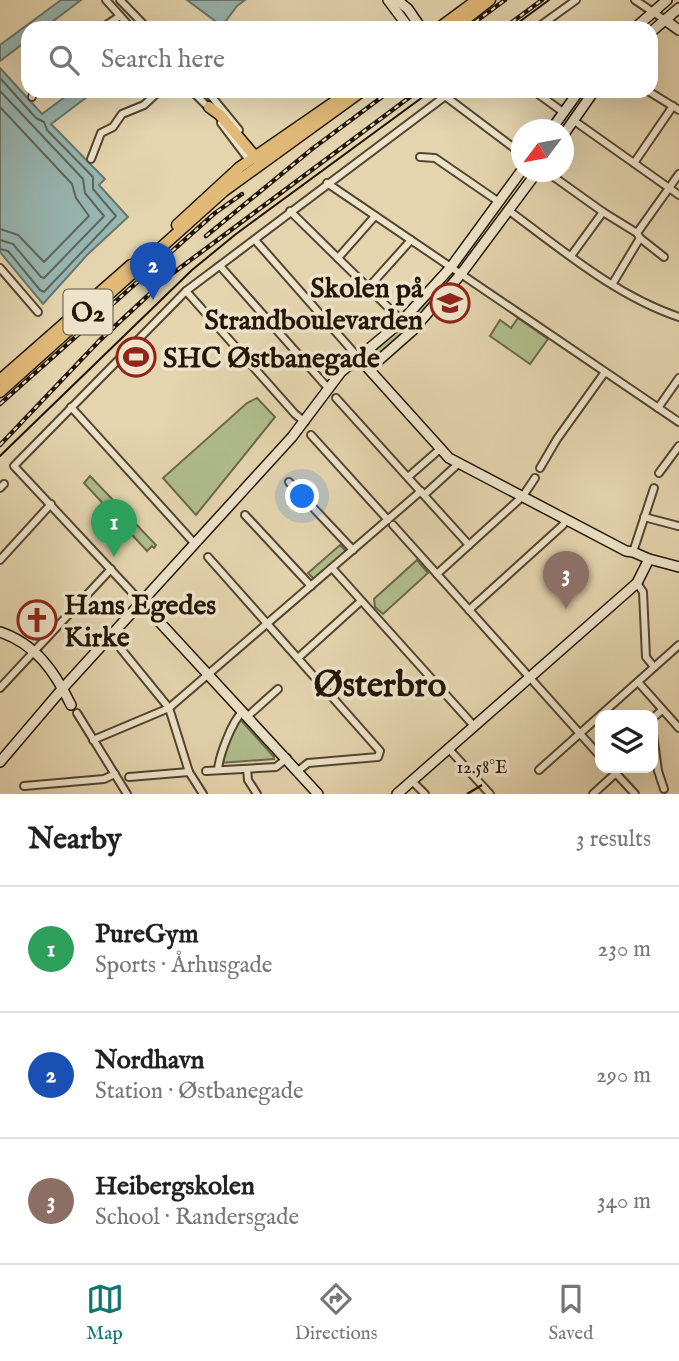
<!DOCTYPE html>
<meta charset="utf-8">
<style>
body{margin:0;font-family:"IM FELL English",serif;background:#f2f2f2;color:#222}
.controls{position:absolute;right:21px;bottom:21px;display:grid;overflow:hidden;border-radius:14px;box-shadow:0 7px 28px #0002}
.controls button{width:63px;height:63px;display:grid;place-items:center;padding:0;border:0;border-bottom:2px solid #e0e0e0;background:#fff;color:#222;font:35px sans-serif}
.compass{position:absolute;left:511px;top:119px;width:63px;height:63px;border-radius:50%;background:#fff;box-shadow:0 7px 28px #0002;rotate:238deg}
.you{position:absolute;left:303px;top:497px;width:24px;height:24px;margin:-18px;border:5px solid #fff;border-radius:50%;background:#1a73e8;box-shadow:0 0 0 10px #1a73e833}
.badge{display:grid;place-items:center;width:46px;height:46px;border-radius:50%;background:#0f766e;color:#fff;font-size:23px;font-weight:700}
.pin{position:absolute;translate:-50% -58px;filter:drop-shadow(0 2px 4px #0008)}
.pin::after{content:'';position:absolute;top:37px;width:24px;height:21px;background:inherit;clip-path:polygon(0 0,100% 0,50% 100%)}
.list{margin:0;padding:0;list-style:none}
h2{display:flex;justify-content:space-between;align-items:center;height:91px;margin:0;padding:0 28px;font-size:30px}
h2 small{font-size:23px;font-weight:400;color:#767676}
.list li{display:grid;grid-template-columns:46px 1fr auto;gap:21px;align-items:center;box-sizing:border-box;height:126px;padding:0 28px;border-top:2px solid #e0e0e0}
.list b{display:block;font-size:26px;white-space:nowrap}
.list p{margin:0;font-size:23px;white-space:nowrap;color:#767676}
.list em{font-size:23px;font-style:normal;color:#767676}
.icon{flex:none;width:38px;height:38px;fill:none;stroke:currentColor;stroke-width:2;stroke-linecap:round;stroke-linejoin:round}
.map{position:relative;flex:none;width:679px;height:794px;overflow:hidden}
.search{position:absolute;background:#fff;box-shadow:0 7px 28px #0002;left:21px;right:21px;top:21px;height:77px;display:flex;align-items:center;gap:18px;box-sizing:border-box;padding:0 24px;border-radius:21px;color:#767676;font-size:26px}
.sheet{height:469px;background:#fff}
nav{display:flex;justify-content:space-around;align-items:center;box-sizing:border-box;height:98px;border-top:2px solid #e0e0e0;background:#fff;font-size:19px;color:#767676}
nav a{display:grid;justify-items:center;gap:4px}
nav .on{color:#0f766e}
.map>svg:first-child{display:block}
.green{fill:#b1be8d;stroke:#6a6a4a;stroke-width:2}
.water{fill:#98b7b3;stroke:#69766e;stroke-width:2}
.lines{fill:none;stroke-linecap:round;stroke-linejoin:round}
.shore{stroke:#5d665c;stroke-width:2}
.street-casing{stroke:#534530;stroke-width:10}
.secondary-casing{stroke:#221506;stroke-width:12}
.primary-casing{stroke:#221506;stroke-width:13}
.street{stroke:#eee4cb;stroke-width:6}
.secondary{stroke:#eee4cb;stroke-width:9}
.primary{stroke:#e2ba78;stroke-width:10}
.tram{stroke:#221506;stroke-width:2}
.rail-casing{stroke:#221506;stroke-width:4.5}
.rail{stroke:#eee4cb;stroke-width:2;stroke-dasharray:5;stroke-linecap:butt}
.ticks{fill:none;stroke:#221506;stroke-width:2.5}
.labels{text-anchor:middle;stroke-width:7;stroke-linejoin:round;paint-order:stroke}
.shield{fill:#eee4cb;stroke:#5f5341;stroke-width:2}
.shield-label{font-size:26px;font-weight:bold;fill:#221506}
.poi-label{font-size:28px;font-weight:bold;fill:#221506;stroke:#eee4cb;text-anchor:start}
.district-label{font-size:35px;font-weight:bold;fill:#221506;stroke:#eee4cb}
.ticks-label{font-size:18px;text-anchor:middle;fill:#221506;stroke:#eee4cb;stroke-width:7;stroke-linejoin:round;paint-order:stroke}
</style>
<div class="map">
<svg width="679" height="794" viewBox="0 0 679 794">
<rect width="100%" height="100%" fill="#e5d5af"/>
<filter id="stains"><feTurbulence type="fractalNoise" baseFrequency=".00286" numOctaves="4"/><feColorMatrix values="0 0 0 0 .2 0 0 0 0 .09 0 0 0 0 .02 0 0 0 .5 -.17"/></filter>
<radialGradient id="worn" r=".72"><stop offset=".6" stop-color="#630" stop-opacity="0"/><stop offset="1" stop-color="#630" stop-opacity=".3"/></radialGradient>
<!-- green -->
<g class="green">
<path d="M450 271 456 277 404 332 374 358 371 354 388 339Z"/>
<path d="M518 318 548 339 530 364 490 336 500 320 511 328Z"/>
<path d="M257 398 275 417 196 515 163 478 247 403Z"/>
<path d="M90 476 156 545 154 548 152 546 147 551 84 483Z"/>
<path d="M340 545 346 551 314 579 308 573Z"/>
<path d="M417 560 428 573 383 614 375 607 374 599Z"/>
<path d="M238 717 274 757V759L220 763Z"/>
</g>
<!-- water -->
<g class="water">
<path d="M61 0H81L44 28H28V40L0 61V45Z"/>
<path d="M187 0H245L237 6 222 26Z"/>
<path d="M0 68 42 114 73 91H95L51 124 105 179 99 185 128 217 87 255 43 304 0 252Z"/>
</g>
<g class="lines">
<!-- shore -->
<g class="shore">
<path d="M0 78 36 118 44 122 47 130 93 177V189L116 216 44 292 40 290 8 251 0 249"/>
<path d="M0 91 83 179 85 193 104 216 44 278 41 277 13 244 0 240"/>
<path d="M0 107 72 184 76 198 89 216 44 262 18 235 0 229"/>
</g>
<!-- street casing -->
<g class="street-casing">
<g id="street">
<path d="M106 0 131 28"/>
<path d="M120 0 147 28"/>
<path d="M635 0 665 20"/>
<path d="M102 28 120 16"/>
<path d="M537 28 576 0"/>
<path d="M192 91 210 109"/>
<path d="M207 91 239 130"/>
<path d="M534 91 563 112"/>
<path d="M648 91 679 110"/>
<path d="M445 96 522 154"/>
<path d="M32 97 34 91"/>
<path d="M573 120 679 195"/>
<path d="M221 123 249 160"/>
<path d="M420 157 435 158 499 202"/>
<path d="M91 159 101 133 113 127 122 114 144 105 159 91"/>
<path d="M634 163 673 106"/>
<path d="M547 172 603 212 637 233"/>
<path d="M327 183 679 422"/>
<path d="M508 210C561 249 616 296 679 317"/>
<path d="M290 211 402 321"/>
<path d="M640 238 664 257"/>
<path d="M255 240 357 356"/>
<path d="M571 256 603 212"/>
<path d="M338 258 375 216"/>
<path d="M220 266 328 388"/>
<path d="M0 268 38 312"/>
<path d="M613 283 640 238 637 233 679 174"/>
<path d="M368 288 411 240"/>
<path d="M186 291 295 414 305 422"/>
<path d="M336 398 469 545"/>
<path d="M71 407 195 544"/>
<path d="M658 408 679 378"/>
<path d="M311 435 388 520"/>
<path d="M540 468 557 439 605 372"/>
<path d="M659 473 679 446"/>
<path d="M408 477 440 449"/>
<path d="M289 482 353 550"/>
<path d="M0 488 4 484"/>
<path d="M424 495 458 464"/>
<path d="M245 515 311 586"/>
<path d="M644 517 678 526"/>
<path d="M393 525 600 756"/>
<path d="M633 552 654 488"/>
<path d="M208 557 380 751 378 757 308 763 298 771"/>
<path d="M0 560 51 504"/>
<path d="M332 568 474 726"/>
<path d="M437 574 523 496 535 478"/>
<path d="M637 583 643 592 646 657 654 667"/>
<path d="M142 603 14 466 186 291 452 91"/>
<path d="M469 610 563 525 566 519"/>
<path d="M121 649 169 708 189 772 203 794"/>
<path d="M298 658 361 601"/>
<path d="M638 682 679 728"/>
<path d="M0 688 111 569"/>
<path d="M77 713 127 794"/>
<path d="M248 716 278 689"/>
<path d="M653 718 662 710"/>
<path d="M653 734 658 771 664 789"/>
<path d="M93 740 169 708 421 491"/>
<path d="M448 748 490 794"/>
<path d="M611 768 635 794"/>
<path d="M247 769 248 780 257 794"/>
<path d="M218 770C219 756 232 721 243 711"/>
<path d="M539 770 679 645"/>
<path d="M206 771 276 767 287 758"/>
<path d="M129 777 189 772"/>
<path d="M412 781 425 794"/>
<path d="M24 786 104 779 115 774"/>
<path d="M593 794 616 773"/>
</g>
</g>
<!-- secondary casing -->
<g class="secondary-casing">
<g id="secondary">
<path d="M388 0 409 28"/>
<path d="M397 0 408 9 421 28"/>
<path d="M665 20 679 30"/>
<path d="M635 28 667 0"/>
<path d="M651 32 679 8"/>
<path d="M551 130 579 91"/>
<path d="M564 134 594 91"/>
<path d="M357 356 449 458 626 551 633 552 649 559 679 567"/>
<path d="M369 369 412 331 461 274 537 172"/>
<path d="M142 603 318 794"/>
<path d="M0 632C36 644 55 672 71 705"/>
<path d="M0 762 63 688 292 437 341 372 402 321 451 267 522 170"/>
<path d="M397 794 637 583 649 559"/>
</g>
</g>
<!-- primary casing -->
<g class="primary-casing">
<g id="primary">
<path d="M439 28 477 0"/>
<path d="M454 28 490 0"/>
<path d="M209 107 220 115 258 160"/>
<path d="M177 225 240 167 350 91"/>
<path d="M0 380 131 265"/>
<path d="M0 392 224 191 362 91"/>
</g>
</g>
<!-- street -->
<use href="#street" class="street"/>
<!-- secondary -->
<use href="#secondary" class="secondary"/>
<!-- primary -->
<use href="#primary" class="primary"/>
<!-- tram -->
<g class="tram">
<path d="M511 28 549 0"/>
<path d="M0 456 192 270 236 234 431 91"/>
</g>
<!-- rail casing -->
<g class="rail-casing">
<g id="rail">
<path d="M467 28 505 0"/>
<path d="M504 28 542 0"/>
<path d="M206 236 312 149 390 91"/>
<path d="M0 404 215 213 242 194"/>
<path d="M0 445 99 341 169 276 418 91"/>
</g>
</g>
<!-- rail -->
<use href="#rail" class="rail"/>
</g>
<!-- ticks -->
<path class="ticks" d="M467 794 482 785"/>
<!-- icons -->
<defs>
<g id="school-ring" transform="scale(2.0125)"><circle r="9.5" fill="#eee4cb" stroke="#8f2418" stroke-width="1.5"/><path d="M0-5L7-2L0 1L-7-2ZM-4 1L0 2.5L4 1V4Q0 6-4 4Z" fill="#8f2418"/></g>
<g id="stadium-ring" transform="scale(2.0125)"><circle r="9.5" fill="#eee4cb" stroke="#8f2418" stroke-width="1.5"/><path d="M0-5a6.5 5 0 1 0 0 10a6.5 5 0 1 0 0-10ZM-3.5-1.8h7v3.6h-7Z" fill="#8f2418"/></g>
<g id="church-ring" transform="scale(2.0125)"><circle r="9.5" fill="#eee4cb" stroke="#8f2418" stroke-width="1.5"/><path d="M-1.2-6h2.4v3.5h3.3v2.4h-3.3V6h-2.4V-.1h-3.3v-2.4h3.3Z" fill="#8f2418"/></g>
</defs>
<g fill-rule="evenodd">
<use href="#school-ring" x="450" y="303"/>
<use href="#stadium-ring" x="136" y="357"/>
<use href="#church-ring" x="37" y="620"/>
</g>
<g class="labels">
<!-- shield labels -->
<rect class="shield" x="63.5" y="289.5" width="49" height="45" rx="5"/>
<g class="shield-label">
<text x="88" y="321">O2</text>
</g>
<!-- poi labels -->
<g class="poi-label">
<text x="423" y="297" text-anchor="end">Skolen på<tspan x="423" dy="32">Strandboulevarden</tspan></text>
<text x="163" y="367">SHC Østbanegade</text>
<text x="64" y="614">Hans Egedes<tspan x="64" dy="32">Kirke</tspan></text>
</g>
<!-- district labels -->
<g class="district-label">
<text x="380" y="696">Østerbro</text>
</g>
</g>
<g class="ticks-label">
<text x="482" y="773">12.58°E</text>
</g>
<rect width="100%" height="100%" filter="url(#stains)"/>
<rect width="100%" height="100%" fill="url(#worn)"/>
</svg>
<div class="controls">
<button><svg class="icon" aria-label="layers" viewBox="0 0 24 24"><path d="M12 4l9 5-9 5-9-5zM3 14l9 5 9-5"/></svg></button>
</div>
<svg class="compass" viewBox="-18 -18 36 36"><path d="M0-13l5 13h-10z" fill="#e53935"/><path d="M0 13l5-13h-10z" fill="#767676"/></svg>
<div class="you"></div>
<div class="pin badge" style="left:114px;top:557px;background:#2e9e5b">1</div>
<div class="pin badge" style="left:153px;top:300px;background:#1a4fb4">2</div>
<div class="pin badge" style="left:566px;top:609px;background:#8d6e63">3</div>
<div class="search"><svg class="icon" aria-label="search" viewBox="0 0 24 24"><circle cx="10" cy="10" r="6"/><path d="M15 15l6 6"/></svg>Search here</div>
</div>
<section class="sheet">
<h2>Nearby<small>3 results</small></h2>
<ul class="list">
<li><span class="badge" style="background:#2e9e5b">1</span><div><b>PureGym</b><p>Sports · Århusgade</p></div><em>230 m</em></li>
<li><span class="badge" style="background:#1a4fb4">2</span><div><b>Nordhavn</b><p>Station · Østbanegade</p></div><em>290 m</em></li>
<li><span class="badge" style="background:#8d6e63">3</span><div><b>Heibergskolen</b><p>School · Randersgade</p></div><em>340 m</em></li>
</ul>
</section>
<nav>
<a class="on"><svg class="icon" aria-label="map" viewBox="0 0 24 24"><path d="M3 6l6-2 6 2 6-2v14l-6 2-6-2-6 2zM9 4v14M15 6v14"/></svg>Map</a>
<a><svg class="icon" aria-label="directions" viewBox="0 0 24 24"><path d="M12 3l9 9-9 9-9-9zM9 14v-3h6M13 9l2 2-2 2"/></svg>Directions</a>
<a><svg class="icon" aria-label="saved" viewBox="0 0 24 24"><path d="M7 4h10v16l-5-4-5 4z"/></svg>Saved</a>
</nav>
